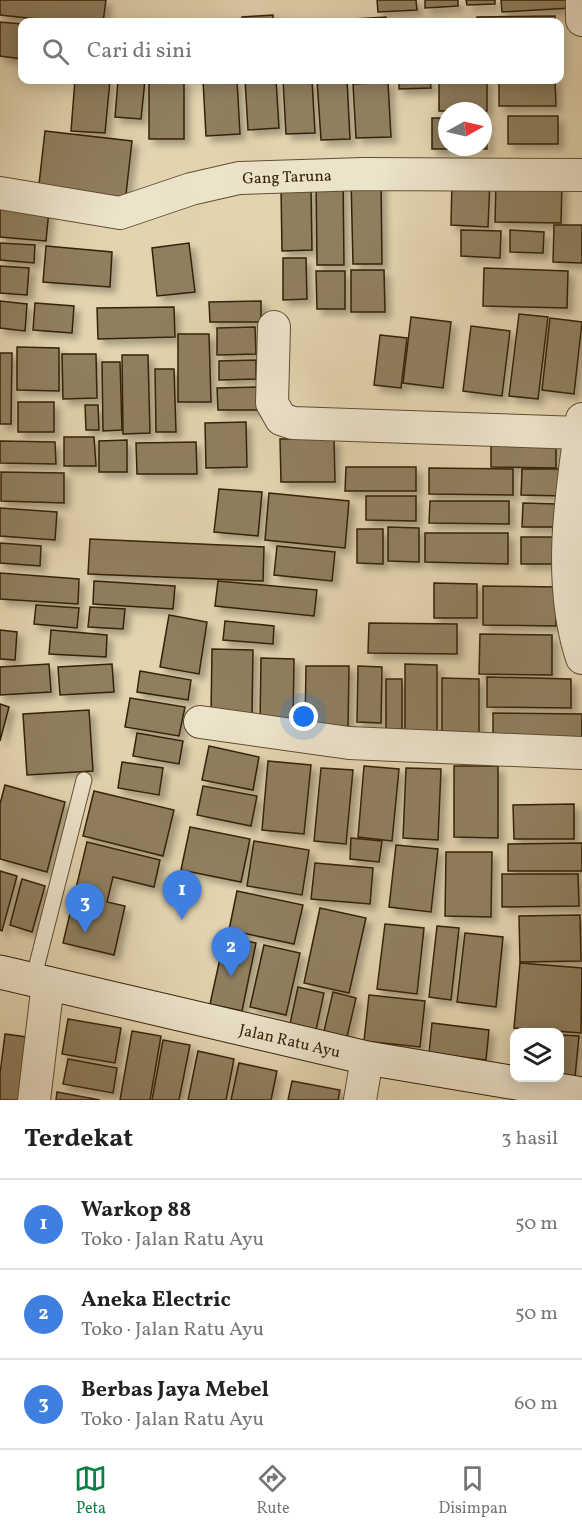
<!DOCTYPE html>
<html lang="id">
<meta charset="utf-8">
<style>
body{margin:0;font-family:Vollkorn,serif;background:#f6f6f6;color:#222}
.controls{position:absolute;right:18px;bottom:18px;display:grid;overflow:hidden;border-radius:12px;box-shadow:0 3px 15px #0003}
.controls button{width:54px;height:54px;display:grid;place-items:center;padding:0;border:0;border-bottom:2px solid #e0e0e0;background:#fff;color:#222;font:30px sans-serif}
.compass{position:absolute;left:438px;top:102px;width:54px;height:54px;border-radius:50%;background:#fff;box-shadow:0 3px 15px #0003;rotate:82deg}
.you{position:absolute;left:304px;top:717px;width:21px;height:21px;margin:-15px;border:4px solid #fff;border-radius:50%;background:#1a73e8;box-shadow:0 0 0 9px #1a73e833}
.badge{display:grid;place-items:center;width:39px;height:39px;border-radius:50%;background:#0b8043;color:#fff;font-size:20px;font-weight:700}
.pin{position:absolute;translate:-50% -50px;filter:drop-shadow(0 2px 3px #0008)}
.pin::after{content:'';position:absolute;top:32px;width:21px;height:18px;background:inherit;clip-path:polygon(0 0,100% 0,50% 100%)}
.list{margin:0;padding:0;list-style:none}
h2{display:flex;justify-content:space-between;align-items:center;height:78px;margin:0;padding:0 24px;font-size:26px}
h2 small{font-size:20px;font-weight:400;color:#767676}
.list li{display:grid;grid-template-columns:39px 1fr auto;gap:18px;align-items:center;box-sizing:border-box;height:90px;padding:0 24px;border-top:2px solid #e0e0e0}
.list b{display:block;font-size:22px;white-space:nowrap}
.list p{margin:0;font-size:20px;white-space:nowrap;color:#767676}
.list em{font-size:20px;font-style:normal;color:#767676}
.icon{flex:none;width:33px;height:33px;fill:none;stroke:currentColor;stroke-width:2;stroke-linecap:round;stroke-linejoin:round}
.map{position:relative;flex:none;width:582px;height:1100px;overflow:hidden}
.search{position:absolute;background:#fff;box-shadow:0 3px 15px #0003;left:18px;right:18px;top:18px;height:66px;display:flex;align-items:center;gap:15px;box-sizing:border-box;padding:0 21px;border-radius:12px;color:#767676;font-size:22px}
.sheet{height:348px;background:#fff}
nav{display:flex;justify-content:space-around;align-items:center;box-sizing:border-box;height:84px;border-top:2px solid #e0e0e0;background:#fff;font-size:16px;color:#767676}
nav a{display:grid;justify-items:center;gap:3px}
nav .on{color:#0b8043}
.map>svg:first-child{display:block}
.building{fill:#8f7f5e;stroke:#352207;stroke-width:1.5;filter:url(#shadow)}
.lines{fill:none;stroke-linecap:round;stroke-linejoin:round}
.lane-casing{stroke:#604e31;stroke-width:17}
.street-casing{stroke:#604e31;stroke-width:34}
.secondary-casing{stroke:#352207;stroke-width:35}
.lane{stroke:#ece3cb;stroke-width:15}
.street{stroke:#ece3cb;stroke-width:32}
.secondary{stroke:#ece3cb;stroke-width:33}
.labels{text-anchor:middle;stroke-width:5;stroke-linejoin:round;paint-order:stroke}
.street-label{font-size:16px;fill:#352207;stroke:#ece3cb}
</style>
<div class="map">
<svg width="582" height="1100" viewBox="0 0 582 1100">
<defs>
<filter id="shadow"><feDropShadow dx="5.5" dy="5.5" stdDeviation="3" flood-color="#0004"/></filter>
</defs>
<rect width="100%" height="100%" fill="#e2d4af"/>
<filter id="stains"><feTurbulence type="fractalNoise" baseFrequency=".00333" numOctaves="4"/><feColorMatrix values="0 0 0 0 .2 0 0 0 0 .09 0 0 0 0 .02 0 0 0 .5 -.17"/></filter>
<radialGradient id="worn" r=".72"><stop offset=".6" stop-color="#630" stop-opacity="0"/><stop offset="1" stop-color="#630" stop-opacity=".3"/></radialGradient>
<!-- building -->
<g class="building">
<path d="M0 0H106L103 22H66L0 15Z"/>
<path d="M377 0H416L417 10 378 12Z"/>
<path d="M425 0H458V6L425 8Z"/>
<path d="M466 0H495V4L467 5Z"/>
<path d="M501 0H572V8L502 12Z"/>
<path d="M273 15V22H242V17Z"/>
<path d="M555 16V22H477V17Z"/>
<path d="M386 17V22H355L354 19Z"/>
<path d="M232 19V22H198V20Z"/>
<path d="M0 22 22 24V59L0 56Z"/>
<path d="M75 80H110L105 133 71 131Z"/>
<path d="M118 80H145L141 119 115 117Z"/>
<rect x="149" y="80" width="35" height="59"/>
<path d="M203 80H237L240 134 206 136Z"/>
<path d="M245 80H276L279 128 248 130Z"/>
<path d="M283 80H312L315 133 286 134Z"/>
<path d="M317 80H347L350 139 321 140Z"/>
<path d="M399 80H430L431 88 399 89Z"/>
<rect x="439" y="80" width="48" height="31"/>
<path d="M499 80H555L556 106H499Z"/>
<path d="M388 82 391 137 356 138 353 84Z"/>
<rect x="508" y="116" width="50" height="28"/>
<path d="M432 118H447V147H483V118H486L487 149H432Z"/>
<path d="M45 131 132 141 125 203 38 193Z"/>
<path d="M343 175 344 265H317L316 176Z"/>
<path d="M351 180H381L382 264H353Z"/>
<path d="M452 180H490L488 227 451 225Z"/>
<path d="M496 180 562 182 561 223 495 222Z"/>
<path d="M311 187 312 250 282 251 281 188Z"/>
<path d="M0 205 49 210 46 241 0 237Z"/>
<path d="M554 225H582V263L553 262Z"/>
<path d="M461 230 501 231 500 258 461 256Z"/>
<path d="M510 230 544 232 543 253 510 252Z"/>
<path d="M0 243 35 245 34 263 0 260Z"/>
<path d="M189 243 195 292 157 296 152 248Z"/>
<path d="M46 246 112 252 110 287 43 282Z"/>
<path d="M283 258H306L307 299 283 300Z"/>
<path d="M0 266 29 268 27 295 0 293Z"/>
<path d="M484 268 568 271 567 308 483 306Z"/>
<path d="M351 270H384L385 312H351Z"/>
<path d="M316 271H345V309H317Z"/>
<path d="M0 301 27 304 25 331 0 328Z"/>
<path d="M261 301V322H210L209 302Z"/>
<path d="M35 303 74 306 72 333 33 330Z"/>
<path d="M174 307 175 337 98 339 97 308Z"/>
<path d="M519 314 548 317 538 399 509 396Z"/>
<path d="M411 317 451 322 443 388 403 383Z"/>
<path d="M550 318 582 322 574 394 542 390Z"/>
<path d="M471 326 510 331 502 396 463 391Z"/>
<path d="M255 327 256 354 217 355V328Z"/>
<path d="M178 334H209L211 402H178Z"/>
<path d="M380 335 407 338 401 388 374 385Z"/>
<path d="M17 347 59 348V391L17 390Z"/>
<path d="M0 353H12L11 424H0Z"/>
<path d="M62 354H96L97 398 63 399Z"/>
<path d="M122 355H148L150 433 123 434Z"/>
<path d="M256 360V379L219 380V361Z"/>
<path d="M102 362H120L122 430 103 431Z"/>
<path d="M155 369H174L176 432H156Z"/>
<path d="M258 387V410H218L217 388Z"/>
<rect x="18" y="402" width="36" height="30"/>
<path d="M85 405H98L99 430H86Z"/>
<path d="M246 422 247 467 206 468 205 423Z"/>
<path d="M491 436 556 437V468L491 467Z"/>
<path d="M64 437H94L96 466H64Z"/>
<path d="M334 438 335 482H281L280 439Z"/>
<path d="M127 440V472H99V441Z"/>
<path d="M0 441 55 442 56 464 0 463Z"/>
<path d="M196 442 197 474H137L136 443Z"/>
<path d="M346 467H416V491H345Z"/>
<path d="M429 468 513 469V495L429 494Z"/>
<path d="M522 469H566L565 496 521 495Z"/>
<path d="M1 472 64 473V503L1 501Z"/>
<path d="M219 489 262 492 258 536 214 532Z"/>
<path d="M269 493 349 501 345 548 265 540Z"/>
<path d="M366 496H416V521L366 520Z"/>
<path d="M430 501H509V524L429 523Z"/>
<path d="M523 503 557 504V527H522Z"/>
<path d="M0 508 57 512 55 540 0 536Z"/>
<path d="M388 527 419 528V562L388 561Z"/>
<path d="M357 529H383V564L357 563Z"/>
<path d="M425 533H508V564L425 562Z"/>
<rect x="521" y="537" width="40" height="27"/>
<path d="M90 539 264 547 263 581 88 574Z"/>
<path d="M0 543 41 546 40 566 0 563Z"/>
<path d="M277 546 335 552 332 581 274 575Z"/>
<path d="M0 573 79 579 78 604 0 599Z"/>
<path d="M94 581 175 586 173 609 93 604Z"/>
<path d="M218 581 317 590 314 616 215 606Z"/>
<path d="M434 583 477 584V618H434Z"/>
<path d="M483 586 556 587V626L483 625Z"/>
<path d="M36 605 79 608 77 628 34 624Z"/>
<path d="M90 607 125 609 123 629 88 627Z"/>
<path d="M169 615 207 622 199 674 160 667Z"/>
<path d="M225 621 274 626 273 644 223 640Z"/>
<path d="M369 623 457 624V654L368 653Z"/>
<path d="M0 630 17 632 15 660 0 659Z"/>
<path d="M51 630 107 635 106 657 49 654Z"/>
<path d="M480 634 552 635V675L479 674Z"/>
<path d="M212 649 253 650 252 715 211 714Z"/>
<path d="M261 658 294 659 293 723H260Z"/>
<path d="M49 664 51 692 0 695V667Z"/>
<path d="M112 664 114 692 60 695 58 667Z"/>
<path d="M405 664 437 665V735L405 734Z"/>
<path d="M306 666H349L348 728H305Z"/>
<path d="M358 666 382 667 381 723 357 722Z"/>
<path d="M140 671 191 680 188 700 137 692Z"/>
<path d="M487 677 571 679V708L487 707Z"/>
<path d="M442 678 479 679V736H442Z"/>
<rect x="386" y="679" width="16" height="50"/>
<path d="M130 698 185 707 179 736 125 727Z"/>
<path d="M0 704 9 707 0 741Z"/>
<path d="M89 710 93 771 27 775 23 714Z"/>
<path d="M493 713 582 714V741L493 740Z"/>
<path d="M137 733 183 741 179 764 133 756Z"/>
<path d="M209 746 259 757 253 790 202 780Z"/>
<path d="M268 761 311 765 304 834 262 830Z"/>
<path d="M122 762 163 768 159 795 118 788Z"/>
<path d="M364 766 399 769 392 841 358 837Z"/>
<path d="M454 766H498V838L454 837Z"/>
<path d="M321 768 353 770 346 844 314 841Z"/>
<path d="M406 768 441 769 438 840 403 838Z"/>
<path d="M5 785 65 802 47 872 0 859V804Z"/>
<path d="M203 786 257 796 251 826 197 815Z"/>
<path d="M94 791 174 810 163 856 83 836Z"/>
<path d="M574 804V839H514L513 805Z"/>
<path d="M190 827 250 839 241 882 181 870Z"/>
<path d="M351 838 382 841 379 862 350 859Z"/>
<path d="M254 841 309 850 302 895 247 886Z"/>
<path d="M87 842 160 860 154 887 113 877 107 902 125 906 114 955 63 943Z"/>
<path d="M582 843V871H508V844Z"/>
<path d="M396 845 438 849 431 912 389 907Z"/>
<path d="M446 852H492L491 917 445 916Z"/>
<path d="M315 863 373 868 370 904 311 899Z"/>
<path d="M0 871 17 876 2 931 0 930Z"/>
<path d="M502 874H578L579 906 502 907Z"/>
<path d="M22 879 45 886 32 932 10 925Z"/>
<path d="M237 891 303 905 294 944 229 930Z"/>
<path d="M320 908 366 918 349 993 304 983Z"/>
<path d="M580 915 581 961 520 962 519 916Z"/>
<path d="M385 924 424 928 417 994 377 989Z"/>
<path d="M437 926 459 928 451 1000 429 997Z"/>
<path d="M465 933 503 937 496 1007 457 1002Z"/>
<path d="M225 936 256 943 242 1011 210 1004Z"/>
<path d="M264 945 300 953 286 1015 250 1007Z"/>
<path d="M520 963 582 968 581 1033 514 1028Z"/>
<path d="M298 987 324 993 316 1030 290 1024Z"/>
<path d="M333 992 356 998 347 1037 324 1031Z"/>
<path d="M369 995 425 1001 420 1047 364 1041Z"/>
<path d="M68 1019 121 1028 115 1063 62 1054Z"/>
<path d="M432 1023 489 1030 486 1060 429 1053Z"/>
<path d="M132 1031 161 1036 150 1100H120Z"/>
<path d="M5 1034 34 1038 27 1100H0V1074Z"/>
<path d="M560 1035 579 1036 575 1077 560 1076Z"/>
<path d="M163 1040 190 1045 179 1100H152Z"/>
<path d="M198 1051 234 1059 226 1100H188Z"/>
<path d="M68 1059 117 1068 113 1093 63 1084Z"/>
<path d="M239 1063 277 1071 271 1100H231Z"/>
<path d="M292 1081 340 1090 338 1100H288Z"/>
<path d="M57 1092 100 1100H56Z"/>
</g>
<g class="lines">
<!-- lane casing -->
<g class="lane-casing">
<path id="lane" d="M33 980 84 780"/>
</g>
<!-- street casing -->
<g class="street-casing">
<g id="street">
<path d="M582 0V20"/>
<path d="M0 193 120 213 191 189 239 178 363 174 582 175"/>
<path d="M274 327 272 403 281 419 293 423 580 433"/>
<path d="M582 419C571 496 557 582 582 658"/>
<path d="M200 722 349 743 582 753"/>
<path d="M34 1100 48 983"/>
<path d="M360 1100 367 1058"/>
</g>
</g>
<!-- secondary casing -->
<g class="secondary-casing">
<path id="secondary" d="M0 972 367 1058 582 1094"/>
</g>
<!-- lane -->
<use href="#lane" class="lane"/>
<!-- street -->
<use href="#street" class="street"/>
<!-- secondary -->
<use href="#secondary" class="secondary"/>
</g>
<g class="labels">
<!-- street labels -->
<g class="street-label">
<text transform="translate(287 176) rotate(-2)" y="6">Gang Taruna</text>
<text transform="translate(290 1040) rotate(13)" y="6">Jalan Ratu Ayu</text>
</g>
</g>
<rect width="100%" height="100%" filter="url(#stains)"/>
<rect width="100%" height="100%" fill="url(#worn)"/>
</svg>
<div class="controls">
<button><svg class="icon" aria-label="layers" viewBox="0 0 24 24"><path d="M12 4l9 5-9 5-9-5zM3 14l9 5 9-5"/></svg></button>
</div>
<svg class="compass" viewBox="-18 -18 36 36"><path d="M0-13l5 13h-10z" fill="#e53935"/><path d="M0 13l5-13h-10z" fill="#767676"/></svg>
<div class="you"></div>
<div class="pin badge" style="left:182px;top:920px;background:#3f7fe0">1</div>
<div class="pin badge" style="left:231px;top:977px;background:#3f7fe0">2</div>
<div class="pin badge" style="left:85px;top:933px;background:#3f7fe0">3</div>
<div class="search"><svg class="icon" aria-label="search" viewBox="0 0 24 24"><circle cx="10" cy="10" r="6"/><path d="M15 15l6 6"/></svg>Cari di sini</div>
</div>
<section class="sheet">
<h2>Terdekat<small>3 hasil</small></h2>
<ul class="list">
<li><span class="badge" style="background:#3f7fe0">1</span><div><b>Warkop 88</b><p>Toko · Jalan Ratu Ayu</p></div><em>50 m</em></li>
<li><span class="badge" style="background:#3f7fe0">2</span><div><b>Aneka Electric</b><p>Toko · Jalan Ratu Ayu</p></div><em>50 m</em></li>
<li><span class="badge" style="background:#3f7fe0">3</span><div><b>Berbas Jaya Mebel</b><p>Toko · Jalan Ratu Ayu</p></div><em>60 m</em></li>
</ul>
</section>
<nav>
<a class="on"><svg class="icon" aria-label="map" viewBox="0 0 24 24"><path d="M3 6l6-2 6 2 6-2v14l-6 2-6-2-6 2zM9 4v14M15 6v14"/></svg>Peta</a>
<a><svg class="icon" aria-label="directions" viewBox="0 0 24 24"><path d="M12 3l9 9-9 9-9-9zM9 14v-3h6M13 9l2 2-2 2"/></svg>Rute</a>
<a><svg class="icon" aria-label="saved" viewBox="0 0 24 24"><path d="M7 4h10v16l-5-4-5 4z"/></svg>Disimpan</a>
</nav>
